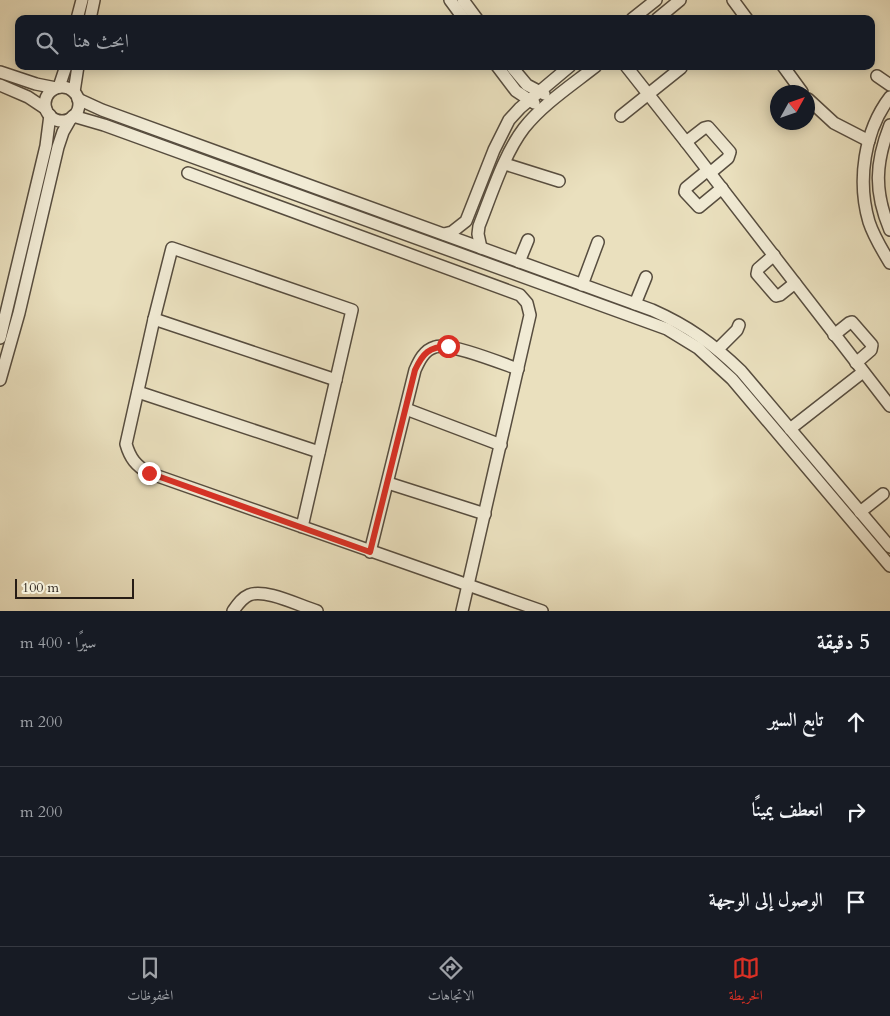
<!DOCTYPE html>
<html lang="ar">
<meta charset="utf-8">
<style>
body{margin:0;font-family:Cardo,Amiri,serif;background:#20242c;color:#f1f3f6;direction:rtl}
.compass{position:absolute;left:770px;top:85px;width:45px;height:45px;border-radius:50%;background:#171b24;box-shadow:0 2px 12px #0003;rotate:50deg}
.scale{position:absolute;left:15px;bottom:12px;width:119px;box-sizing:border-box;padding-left:5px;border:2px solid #261c15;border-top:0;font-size:14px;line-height:18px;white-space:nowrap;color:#261c15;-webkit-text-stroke:4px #f1ebd5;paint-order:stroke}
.stop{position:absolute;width:15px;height:15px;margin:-11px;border:4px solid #d93025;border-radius:50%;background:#fff}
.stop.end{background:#d93025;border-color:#fff;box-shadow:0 1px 5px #0008}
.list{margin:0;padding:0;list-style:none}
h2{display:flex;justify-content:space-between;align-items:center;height:65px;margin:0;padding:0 20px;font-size:21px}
h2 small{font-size:16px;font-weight:400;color:#9ea1a6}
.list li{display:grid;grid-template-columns:32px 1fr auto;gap:15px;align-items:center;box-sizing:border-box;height:90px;padding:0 20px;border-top:1px solid #363941}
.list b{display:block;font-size:19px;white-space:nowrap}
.list em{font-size:16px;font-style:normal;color:#9ea1a6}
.icon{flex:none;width:28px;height:28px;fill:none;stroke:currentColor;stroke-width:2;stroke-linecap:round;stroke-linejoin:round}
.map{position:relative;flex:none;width:890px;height:611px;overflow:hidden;direction:ltr}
.search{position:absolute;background:#171b24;box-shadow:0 2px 12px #0003;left:15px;right:15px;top:15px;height:55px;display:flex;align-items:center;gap:12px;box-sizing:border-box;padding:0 18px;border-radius:10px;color:#9ea1a6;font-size:19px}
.sheet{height:335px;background:#171b24}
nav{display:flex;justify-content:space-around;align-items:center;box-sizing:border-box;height:70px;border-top:1px solid #363941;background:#171b24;font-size:14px;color:#9ea1a6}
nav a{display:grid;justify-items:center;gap:2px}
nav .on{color:#d93025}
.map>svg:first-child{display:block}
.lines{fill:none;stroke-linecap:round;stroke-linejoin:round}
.minor-casing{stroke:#574d3f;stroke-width:14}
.minor{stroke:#f1ebd5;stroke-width:11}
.route{stroke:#d93025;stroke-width:6}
</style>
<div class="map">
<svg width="890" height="611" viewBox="0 0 890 611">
<rect width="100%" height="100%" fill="#eae0be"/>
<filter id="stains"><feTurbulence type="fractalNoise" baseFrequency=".004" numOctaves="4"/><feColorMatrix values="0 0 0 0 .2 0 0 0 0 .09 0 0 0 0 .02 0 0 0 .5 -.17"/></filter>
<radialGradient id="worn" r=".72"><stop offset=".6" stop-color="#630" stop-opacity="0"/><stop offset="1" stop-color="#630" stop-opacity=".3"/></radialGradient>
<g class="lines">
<!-- minor casing -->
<g class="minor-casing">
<g id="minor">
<path d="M450 0 464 19"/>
<path d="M463 0 477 19"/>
<path d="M733 0 747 19"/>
<path d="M77 19 82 0"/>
<path d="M90 19 94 0"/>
<path d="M632 19 656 0"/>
<path d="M657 19 680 0"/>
<path d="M497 66 516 91 534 103"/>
<path d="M511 66 527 85 544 94"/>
<path d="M626 66 686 142 890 406"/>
<path d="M783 66 802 92"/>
<path d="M0 72 36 84 56 88"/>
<path d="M877 76 890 85"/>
<path d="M0 85 28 97 46 109"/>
<path d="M59 87 66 66"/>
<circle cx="62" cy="104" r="17"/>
<path d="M74 92 78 66"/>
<path d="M890 97C864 131 857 181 869 222 874 237 882 250 890 263"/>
<path d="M78 99 102 110 652 310C688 326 712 343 741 371L890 547"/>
<path d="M808 99 834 123 869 141"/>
<path d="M73 116 104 125 667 329 698 348 732 379 890 566"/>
<path d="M621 116 681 68"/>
<path d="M890 125C875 163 874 192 890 230"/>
<path d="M686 142 704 128 708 127 730 152 728 158 710 173"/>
<path d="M505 164 559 181"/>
<path d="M708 170 686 188 685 192 699 207 722 188"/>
<path d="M188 173 520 295 527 303 530 315 462 611"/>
<path d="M444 234 452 232 466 221 494 150 509 120 520 108 570 66"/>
<path d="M481 248 478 234 479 226C491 196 504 154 524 128 543 104 572 85 596 66"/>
<path d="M774 255 758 269 757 274 776 296 780 295 795 283"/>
<path d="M519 262 528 240"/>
<path d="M582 285 598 242"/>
<path d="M635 304 646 277"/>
<path d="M154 319 336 380"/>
<path d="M834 335 849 323 852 322 872 345 871 350 856 363"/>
<path d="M0 338 46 146 50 115"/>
<path d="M718 349 737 330 739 325"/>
<path d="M0 380 19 313 58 147 63 132 71 118"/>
<path d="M138 392 319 452"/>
<path d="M406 409 501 445"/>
<path d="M790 429 863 372"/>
<path d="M388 483 485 514"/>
<path d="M860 512 883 494"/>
<path d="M302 527 352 310 172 248 154 319 126 444C130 458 136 466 149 473L542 611"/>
<path d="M370 552 415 370C419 361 424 350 435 347 449 342 501 363 518 369"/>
<path d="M233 611C238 604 242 598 249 595 265 588 300 606 317 611"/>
</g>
</g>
<!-- minor -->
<use href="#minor" class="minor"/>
</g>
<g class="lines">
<!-- route -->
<path class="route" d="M149 473 370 552 415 370C423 353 429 347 448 346"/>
</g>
<rect width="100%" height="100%" filter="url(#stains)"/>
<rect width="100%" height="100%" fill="url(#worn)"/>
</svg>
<svg class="compass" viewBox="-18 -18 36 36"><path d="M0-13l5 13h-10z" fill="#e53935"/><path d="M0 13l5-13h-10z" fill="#9ea1a6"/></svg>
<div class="scale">100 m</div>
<div class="stop" style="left:448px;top:346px"></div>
<div class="stop end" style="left:149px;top:473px"></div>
<div class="search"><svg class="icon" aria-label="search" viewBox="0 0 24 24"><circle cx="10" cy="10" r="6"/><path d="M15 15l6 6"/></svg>ابحث هنا</div>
</div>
<section class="sheet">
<h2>5 دقيقة<small>سيرًا · 400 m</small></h2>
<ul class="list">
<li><svg class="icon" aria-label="ahead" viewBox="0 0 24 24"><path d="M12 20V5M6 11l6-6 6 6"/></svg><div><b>تابع السير</b></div><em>200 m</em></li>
<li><svg class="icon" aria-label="right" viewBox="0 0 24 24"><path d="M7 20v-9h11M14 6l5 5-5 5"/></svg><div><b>انعطف يمينًا</b></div><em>200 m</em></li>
<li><svg class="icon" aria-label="arrive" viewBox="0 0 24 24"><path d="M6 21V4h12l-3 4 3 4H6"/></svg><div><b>الوصول إلى الوجهة</b></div></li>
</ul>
</section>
<nav>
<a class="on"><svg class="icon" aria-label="map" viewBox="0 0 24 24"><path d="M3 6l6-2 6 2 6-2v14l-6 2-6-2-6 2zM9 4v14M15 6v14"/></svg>الخريطة</a>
<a><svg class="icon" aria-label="directions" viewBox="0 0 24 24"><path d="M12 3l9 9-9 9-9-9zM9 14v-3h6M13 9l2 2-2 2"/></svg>الاتجاهات</a>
<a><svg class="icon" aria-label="saved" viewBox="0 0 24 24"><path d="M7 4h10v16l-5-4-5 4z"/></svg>المحفوظات</a>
</nav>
